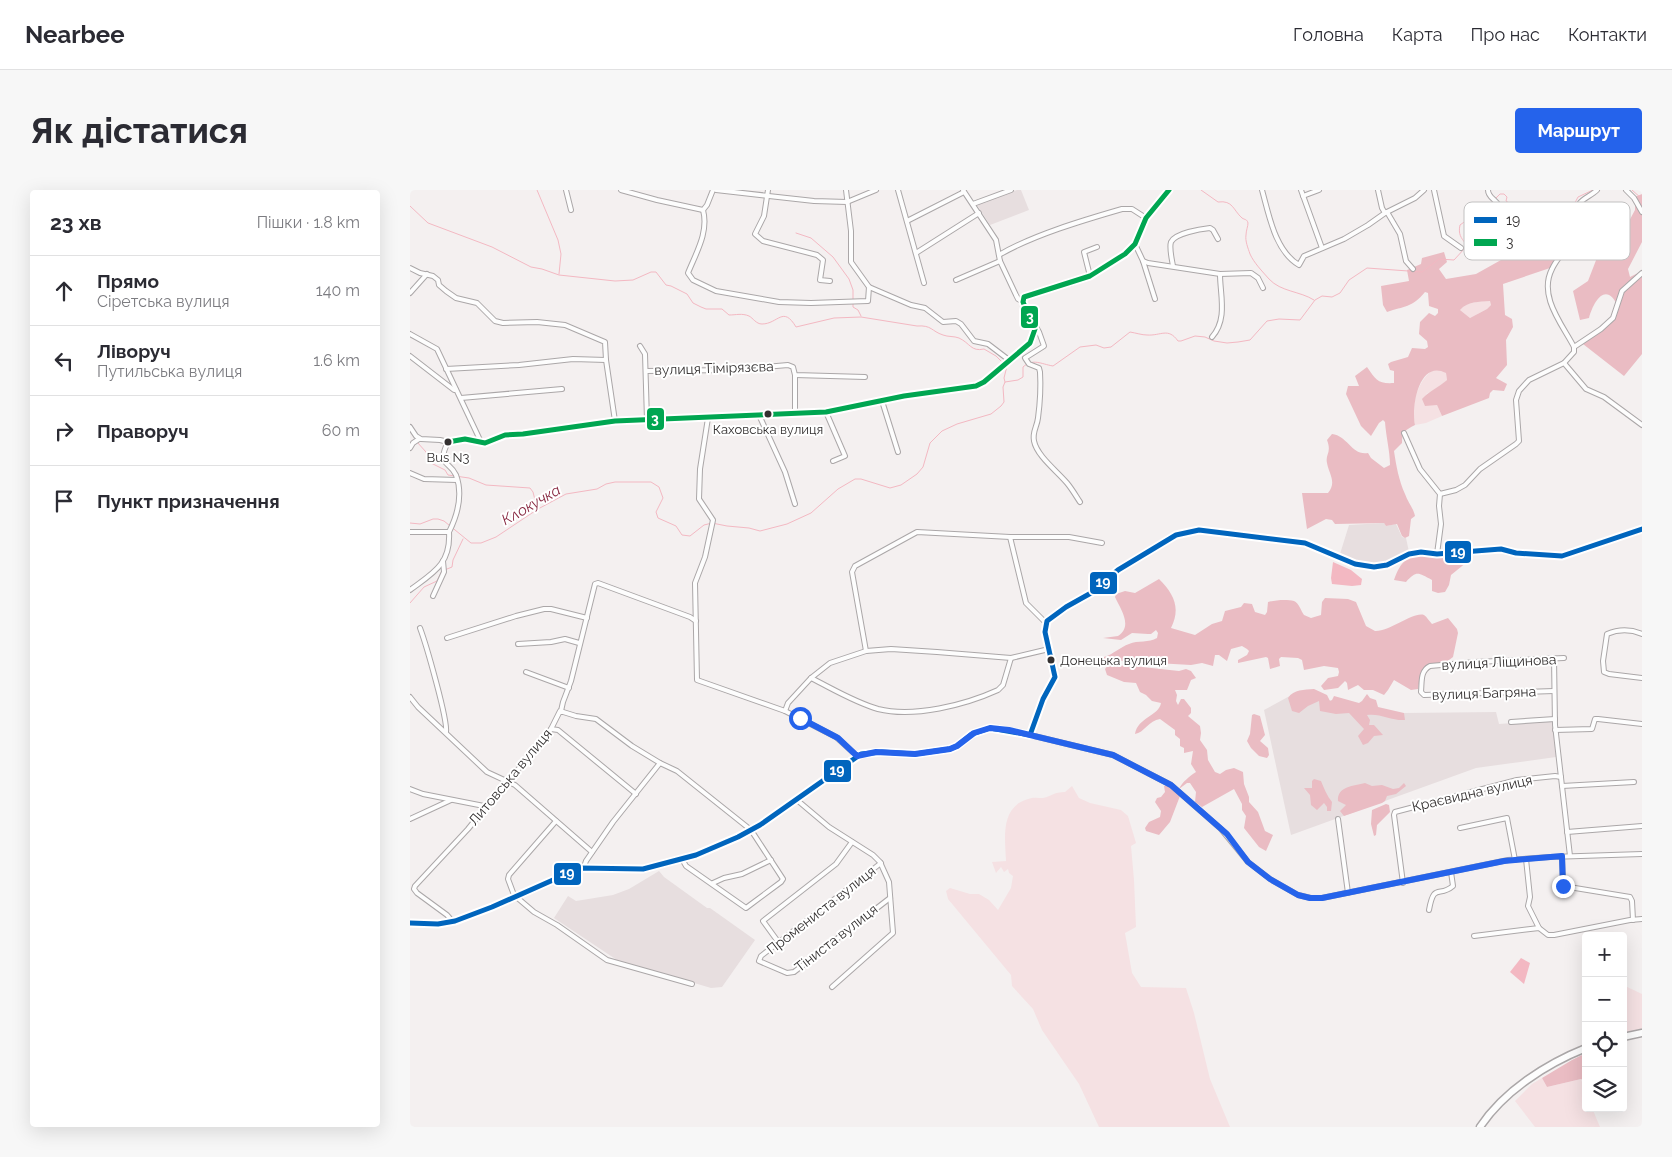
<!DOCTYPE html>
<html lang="uk">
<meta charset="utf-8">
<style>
body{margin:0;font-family:Raleway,sans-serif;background:#f7f7f7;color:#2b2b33}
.controls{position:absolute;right:15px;bottom:15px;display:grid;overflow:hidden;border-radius:5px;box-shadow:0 5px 20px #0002}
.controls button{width:45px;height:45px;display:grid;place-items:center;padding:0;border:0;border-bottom:1px solid #e1e1e2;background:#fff;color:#2b2b33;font:25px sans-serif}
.stop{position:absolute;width:15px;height:15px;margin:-11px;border:4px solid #2563eb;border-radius:50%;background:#fff}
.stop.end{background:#2563eb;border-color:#fff;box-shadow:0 1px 5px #0008}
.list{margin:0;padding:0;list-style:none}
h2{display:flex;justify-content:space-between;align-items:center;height:65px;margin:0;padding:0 20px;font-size:21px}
h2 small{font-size:16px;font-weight:400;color:#7c7c81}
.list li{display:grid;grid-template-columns:32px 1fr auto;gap:15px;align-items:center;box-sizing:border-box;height:70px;padding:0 20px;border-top:1px solid #e1e1e2}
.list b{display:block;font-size:19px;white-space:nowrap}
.list p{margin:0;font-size:16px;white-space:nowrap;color:#7c7c81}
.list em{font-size:16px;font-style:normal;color:#7c7c81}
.icon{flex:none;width:28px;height:28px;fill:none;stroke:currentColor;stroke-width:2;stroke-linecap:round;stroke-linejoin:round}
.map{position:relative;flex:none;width:1232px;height:937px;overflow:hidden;border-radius:5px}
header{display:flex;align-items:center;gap:30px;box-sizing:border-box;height:70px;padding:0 25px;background:#fff;border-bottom:1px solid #e1e1e2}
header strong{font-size:24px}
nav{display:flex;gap:28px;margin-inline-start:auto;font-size:18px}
.intro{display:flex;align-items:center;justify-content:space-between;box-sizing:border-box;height:120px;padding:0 30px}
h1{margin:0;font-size:35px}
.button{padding:12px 22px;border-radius:5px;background:#2563eb;color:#fff;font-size:18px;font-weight:700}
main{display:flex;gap:30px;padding:0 30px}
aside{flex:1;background:#fff;border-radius:5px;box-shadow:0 5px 20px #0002}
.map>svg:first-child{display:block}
.built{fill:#e7dedf}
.green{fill:#f5e1e3}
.forest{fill:#eabcc3;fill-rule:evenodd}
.water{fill:#f3b8c2}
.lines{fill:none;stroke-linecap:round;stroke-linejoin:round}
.stream{stroke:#f3b8c2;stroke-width:1}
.minor-casing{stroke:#aba7a8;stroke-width:6}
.primary-casing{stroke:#aba7a8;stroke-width:9}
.minor{stroke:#fdfdfd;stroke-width:4}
.primary{stroke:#fdfdfd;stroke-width:6}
.bus-1-casing{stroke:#fff;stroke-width:9}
.bus-2-casing{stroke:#fff;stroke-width:9}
.bus-1{stroke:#0065bd;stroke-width:5}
.bus-2{stroke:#00a651;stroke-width:5}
.route{stroke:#2563eb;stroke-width:6}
.bus-dot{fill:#333030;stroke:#fff;stroke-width:2}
.labels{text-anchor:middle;stroke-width:4;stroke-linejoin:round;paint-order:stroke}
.bus-label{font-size:13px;fill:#333030;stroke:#fff}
.street-label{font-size:14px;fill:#333030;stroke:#fff}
.water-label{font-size:15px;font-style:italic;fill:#882942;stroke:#fff}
.key{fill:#fff;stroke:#c2c1c1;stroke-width:1}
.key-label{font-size:14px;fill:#333030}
.line-badge{stroke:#fff;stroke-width:2}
.badge-label{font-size:14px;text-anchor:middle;font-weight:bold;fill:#fff}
</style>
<header>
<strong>Nearbee</strong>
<nav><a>Головна</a><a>Карта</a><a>Про нас</a><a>Контакти</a></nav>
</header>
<div class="intro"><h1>Як дістатися</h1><a class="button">Маршрут</a></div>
<main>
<aside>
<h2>23 хв<small>Пішки · 1.8 km</small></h2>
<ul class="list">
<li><svg class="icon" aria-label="ahead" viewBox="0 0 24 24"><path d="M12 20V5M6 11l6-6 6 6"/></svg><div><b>Прямо</b><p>Сіретська вулиця</p></div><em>140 m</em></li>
<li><svg class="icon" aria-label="left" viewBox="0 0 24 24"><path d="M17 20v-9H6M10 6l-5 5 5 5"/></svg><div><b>Ліворуч</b><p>Путильська вулиця</p></div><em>1.6 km</em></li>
<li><svg class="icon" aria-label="right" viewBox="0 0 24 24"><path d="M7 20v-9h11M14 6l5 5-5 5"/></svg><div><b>Праворуч</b></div><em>60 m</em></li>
<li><svg class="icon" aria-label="arrive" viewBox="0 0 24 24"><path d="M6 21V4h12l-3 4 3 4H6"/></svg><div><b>Пункт призначення</b></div></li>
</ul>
</aside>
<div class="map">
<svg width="1232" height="937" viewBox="0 0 1232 937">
<rect width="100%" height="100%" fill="#f4f0f0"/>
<!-- built -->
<g class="built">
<path d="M607 0H611L619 20 580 35 567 15Z"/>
<path d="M974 333 976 336 986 334 992 347 996 348 999 362 979 372 965 374 953 373 930 364 939 335Z"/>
<path d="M887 502 982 526 993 523 1086 522 1089 534 1143 530 1146 567 1066 578 881 645 854 520Z"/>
<path d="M249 681 254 687 297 718H300L345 750 312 797 301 798 207 770 144 728 158 706 166 711 203 705 219 699Z"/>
</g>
<!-- green -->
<g class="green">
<path d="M1080 110 1081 115 1077 119 1060 128 1050 120C1058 111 1069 112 1080 110Z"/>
<path d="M1023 180H1031L1036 183 1037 190 1027 199 1016 204 1027 215 1032 226 1016 233 1005 235C1001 216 1007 191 1023 180Z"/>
<path d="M662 596 669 608 680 613 711 620 718 626 726 653 721 656 724 690 726 737 715 743 722 783 731 797 776 798 784 823 800 889 820 937H689L669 894 632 840 623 819 602 796 601 785 538 709 536 701 540 698 560 704H569L579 710 588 720 601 698 603 686 599 683 598 679 594 682 591 677 586 683 582 672 596 671C595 648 590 617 618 609 623 607 628 608 633 608 642 606 644 602 655 602Z"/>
<path d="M1213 795 1232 804V843L1213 848Z"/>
<path d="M1132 888 1137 897 1171 889 1176 903V918H1182L1190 937H1125L1105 911 1122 894Z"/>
</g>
<!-- forest -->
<g class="forest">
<path d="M1232 4V52L1218 79 1220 87 1232 81V164L1214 186 1173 154 1201 132 1209 119C1197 90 1184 110 1179 128L1170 130 1163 101 1178 91 1190 60 1204 59 1225 20V7Z"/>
<path d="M1155 55 1157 57 1140 78 1093 94 1095 125 1102 129 1103 137 1096 150 1097 175 1086 188 1097 194 1094 201 1083 200 1080 203 1079 208 1032 226 1027 215 1015 216 1012 209C1018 202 1029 197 1037 190L1036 183C1009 169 1001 217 1005 235 995 240 992 242 992 253L984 261C986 275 989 291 995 304 998 313 1003 317 1005 326L1001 329 999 346 995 348 992 346 987 334 976 336 974 333 925 334 922 330 916 329 897 339 892 303H918C927 292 919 284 917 273 915 264 922 263 917 250L922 244C938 246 942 266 958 263L961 268 974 278 980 275C980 261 976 247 975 232L973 230 969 233 961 246 951 236 936 204 938 196H949L945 186 957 177C966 190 968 194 984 193V181L980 180 978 174 981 172 998 167 1002 158 1015 159 1018 157 1017 151 1009 144 1010 132 1019 123 1025 126 1028 123V119L1019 116 1018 103 1015 102C1002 118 994 116 977 122L973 115 971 96 999 91 997 80 1011 74 1012 68 1034 62 1037 72 1029 79 1036 89 1066 84 1107 61 1128 60 1138 62ZM1080 111 1081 115 1077 119 1060 128 1050 120C1058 111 1069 112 1080 111Z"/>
<path d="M1019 364H1052L1057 372 1041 385 1039 395 1035 402 1028 403 1022 401V390C1008 383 1007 380 996 392L984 390C991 370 998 365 1019 364Z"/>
<path d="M749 389C764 404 771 418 761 438L785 445 802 434 812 431 815 421 831 417 834 413 842 414 845 422 855 425 857 422 858 412C865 410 877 409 884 411 889 413 891 421 894 425L901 428 911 425 912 412 915 408 938 409 946 412 956 436 965 441C979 442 1004 421 1014 425 1017 427 1019 431 1022 434L1038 428 1047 439 1048 443 1043 467C1025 482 1014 464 1008 499L1001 500 984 490 978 500 974 505 963 500H954L948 495 938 500 937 493 935 491 928 498 914 500 911 496 918 488 928 486 929 482 928 478 914 476 894 480 892 470 888 468 871 467 869 469 870 476 860 479 858 468 856 467 828 473V470L837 465 839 461 837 459 832 456 821 459 817 471 809 465H805L803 476 792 473 781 475 694 470V467C704 464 710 457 719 454 728 450 739 453 747 448L748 443 746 440 741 444H738L722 443 711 450 693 448 708 446C723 436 711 420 705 407L706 404 715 401 725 403Z"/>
<path d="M698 475 723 476 769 481 776 479 781 481 786 488 781 490 777 500H765L767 505 766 511 768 515 771 509H774L781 518V523L778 526 790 536 791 543 790 550 797 560 798 570 805 582 810 584 816 580 824 578 833 582 834 594 839 607V612L848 622 855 641 863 645 856 661 849 657 834 638 836 626 832 620V614L824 599 792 617 785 612 786 602 780 593H777L769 599C772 592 780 586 786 582L781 574 783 561 774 563V558L770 556V549L765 545V540L750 529C739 530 734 543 725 544 728 527 749 526 751 513L742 511 736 505 730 502 726 493 714 492 697 485 695 479Z"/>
<path d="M904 499 917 505 920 511 922 510 924 506 949 513 952 511 957 504 960 508 966 510 968 517 994 523 995 530C982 531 970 523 957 525L960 530 959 535H964L973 545 964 546 958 553 953 555 948 546 954 539 939 523 926 524 910 521 909 511 898 516 889 523 882 521 878 508C884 499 894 500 904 499Z"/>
<path d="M844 524 850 526 855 545 850 551 858 558 859 565 857 568 849 566 841 558 837 551 840 544 842 525Z"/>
<path d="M904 589 911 591C914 598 917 606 922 612L921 621H917V617L914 613 907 620 901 615 900 605 894 598H902V591Z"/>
<path d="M955 593 962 596 972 595 983 599 989 598 994 593 996 596 986 604 977 606 975 611 972 613 934 626 930 621 936 615 928 611C927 596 944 596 955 593Z"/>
<path d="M754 596H759L770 606 760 632 749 645 736 641 735 638 739 632 750 627 751 621 745 612 747 608 751 607 755 602Z"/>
<path d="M976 614 979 615 980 622 967 635 966 645 964 646 961 634 962 620Z"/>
<path d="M1176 863V892L1171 889 1137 897 1132 888 1162 870Z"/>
</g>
<!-- water -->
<g class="water">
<path d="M923 372 941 380 952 389 951 395 942 396 922 394 921 388Z"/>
<path d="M1111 768 1120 773 1114 794 1100 782Z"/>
</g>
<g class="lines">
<!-- stream -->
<g class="stream">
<path d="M127 0 148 50 151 64 149 84"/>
<path d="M791 0 808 12C823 10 823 20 832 28 835 30 837 29 838 33 838 36 836 41 836 45 835 51 838 58 840 64 844 73 852 81 859 89 871 102 890 101 904 110"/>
<path d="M1222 0 1232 9"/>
<path d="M1086 8 1090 4H1094L1097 7 1096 11 1099 13 1132 19 1139 21 1144 25 1160 22 1168 7 1183 0"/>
<path d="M0 16 18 33 82 57 121 77 132 79 149 85 205 91 223 90 241 82H246L256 95 261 96 277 104 283 113 291 117 296 119H312L319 125C326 125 332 123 339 126 343 128 346 134 352 134 368 134 373 115 386 137L424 128 451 127 507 136C522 135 521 141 533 145 538 147 544 146 549 148 560 153 561 162 574 159L586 166 593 173"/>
<path d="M386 43 401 48 423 67 439 89 443 100V110"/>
<path d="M443 114V117L448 120 451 126"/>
<path d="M595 192 594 188 597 176 596 175"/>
<path d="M7 252 16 262 19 272 35 280 38 285 59 288 76 295 120 298 123 302 127 318"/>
<path d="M0 333 10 334 23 329H28L34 331 61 353H71L86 347 128 319 156 304 187 299 196 294 205 292H241L249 297 253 308 246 322 248 328 266 336 272 345 280 346 294 335 302 333 317 336 339 338 350 341 377 334 401 323 428 299 445 289H451L480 298 491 295 507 284 513 277 520 253 532 241 547 234 581 224 591 216 594 212 593 197 595 192 608 190 613 187V177C623 168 631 174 643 176L670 157 686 155 694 158 701 157 720 142C726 143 732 145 737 145 751 146 758 137 768 151H771L785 146 795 147 804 151 817 153 828 152 840 150 857 131 869 129 890 130 905 110 912 106 922 107 930 103 939 90 957 78 1012 82 1029 69 1044 70 1055 58 1056 54C1051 48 1048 44 1050 35L1083 11"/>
<path d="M0 413 14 397 27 391 32 381 42 377 43 370 53 349"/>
</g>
<!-- minor casing -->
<g class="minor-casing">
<g id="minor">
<path d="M156 0 161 20"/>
<path d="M211 0 247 10 293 20 297 15 303 0"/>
<path d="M306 0 404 11 437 12 466 0"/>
<path d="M358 0 354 26 345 44 353 51 407 65 413 70 410 90 420 91"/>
<path d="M436 0 441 41V72L459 97 501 115 515 118 533 132 546 131 551 134 564 151 578 154 599 170"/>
<path d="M488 0 514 93"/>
<path d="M553 0 586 50 590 71 606 105 608 109 613 112"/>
<path d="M852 0C859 25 865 61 889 75L894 66 934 49 958 35 975 23 1005 8 1014 0"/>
<path d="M891 0 912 58"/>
<path d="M968 0 972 18 975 23"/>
<path d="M1024 0 1034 46 1051 58"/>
<path d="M1078 0C1078 8 1086 9 1089 16"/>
<path d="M1216 0 1224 8 1232 22"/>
<path d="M893 6 909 0"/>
<path d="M563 14 601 0"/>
<path d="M293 20C299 42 286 63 278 83L283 90 306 101 369 112 401 113 458 111 459 97"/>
<path d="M977 22 990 44 996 71 1003 79"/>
<path d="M497 31 554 2"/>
<path d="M725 54 733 71 745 109"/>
<path d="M506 63 569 23"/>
<path d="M589 65C623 45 674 30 712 19H722L736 28"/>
<path d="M733 71 738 73 810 84 841 83 848 88 853 98"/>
<path d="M763 76C762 70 759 58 761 52 765 43 791 39 800 38L803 40 808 49"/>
<path d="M0 78 10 83 23 86 28 90 29 95 36 101 46 108 67 113 85 131 93 133 127 132 155 135 195 152 196 170 205 231"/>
<path d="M680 86 674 62 687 57"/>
<path d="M546 90 590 71"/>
<path d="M0 103 17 84"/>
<path d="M625 135 629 142 634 156 615 168 619 174 629 178 630 182C631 198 630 213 628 228 627 237 622 242 624 251 627 266 647 281 657 293 662 299 666 306 670 312"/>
<path d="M0 144 27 159 71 252"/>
<path d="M802 147C818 129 810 105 810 84"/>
<path d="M230 156 235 164 237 230"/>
<path d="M1164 157C1152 134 1128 106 1142 79 1148 66 1159 57 1166 44 1173 30 1163 23 1169 14 1173 8 1181 6 1187 0"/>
<path d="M0 166 44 200H46"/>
<path d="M1154 173 1176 199 1194 207 1232 235"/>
<path d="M36 179 109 175 163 169 196 170"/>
<path d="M236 181 322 180 378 175 383 177 385 185 455 187"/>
<path d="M51 208 152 199"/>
<path d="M472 211 488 262"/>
<path d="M416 222 435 266 423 271"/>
<path d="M385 223V185"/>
<path d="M349 225 375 282 385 314"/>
<path d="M298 228 290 279 289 309 303 330 295 367 285 393 287 490 375 521 426 547 447 566"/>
<path d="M0 237 6 246 11 249 30 250 38 252 55 249 75 253 95 245 113 244 205 231 416 222 494 206 566 196 574 192 620 153 625 139 613 112 614 107 623 103 662 93 680 86 715 64 725 54 736 28 749 14 759 0"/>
<path d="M994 243 1010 279 1030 304 1029 316 1031 334 1027 364"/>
<path d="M0 258 3 253 9 249"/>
<path d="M0 283 14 289 47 290"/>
<path d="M1030 304 1046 300 1055 295 1070 279 1106 254 1109 251 1106 210 1109 201 1119 190 1154 173 1164 162V157L1191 139 1203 128 1212 101 1232 83"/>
<path d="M0 342H39C48 324 53 304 46 285 40 271 26 276 38 252"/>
<path d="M600 347 616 413 636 433"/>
<path d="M0 400C23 383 41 374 39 342"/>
<path d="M23 406 34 382 33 371"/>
<path d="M10 438C16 454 38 530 36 542"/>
<path d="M1232 444C1220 439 1209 439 1197 444L1193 471 1194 482 1199 484 1232 488"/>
<path d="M37 448 106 426 134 419H141L177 428"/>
<path d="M108 454 141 452 155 449 169 453"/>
<path d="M456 461 442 382 445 376 507 342 600 347H659L692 353"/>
<path d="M1144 468 1145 535 1160 666"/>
<path d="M116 482 159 498"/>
<path d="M401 488C423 499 444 512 468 519 504 528 555 515 588 500L593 495 601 468"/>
<path d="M1144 501 1014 505 1011 502C1012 492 1010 481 1020 476L1065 472 1154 468"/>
<path d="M0 507 8 517 77 582 105 595 182 662"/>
<path d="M151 521 153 512 161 491 185 394 188 393 280 427 286 431"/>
<path d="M375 521 378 513 401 488 420 473 456 461 481 459 527 462 601 468 639 459"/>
<path d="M1101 532 1145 529"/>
<path d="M141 539 148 540 226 604"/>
<path d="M1145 540 1182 539 1185 529H1188L1232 534"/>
<path d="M620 545 633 509 645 487 644 479 635 442 637 431 656 417 681 403 708 380 742 360 766 345 789 340 895 353 945 374 964 377 977 375 999 364 1011 362 1027 364 1067 362 1091 359 1106 363 1152 366 1232 339"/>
<path d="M1152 596 1224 592"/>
<path d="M0 599 13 604 74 616"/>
<path d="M387 610 419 637 463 665 470 672 479 692 483 743 422 797"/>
<path d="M0 629 41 610"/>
<path d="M928 629 938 703"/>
<path d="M146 631 99 685 98 689 104 705 124 722 147 735 197 770 282 794"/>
<path d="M1050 638 1097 628 1105 670"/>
<path d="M1157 642 1232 636"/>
<path d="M1152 666 1153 696 1220 707 1222 711 1223 730"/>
<path d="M1116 669 1120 707 1118 716 1129 738"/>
<path d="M471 673 351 766 349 771 377 783 384 782 480 708"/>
<path d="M174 677 176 671 203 632 250 573"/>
<path d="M303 693 314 688 332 684 361 670"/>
<path d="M993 693 984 625 985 622 1107 590 1145 586 1151 587"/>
<path d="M1019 720C1024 692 1029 708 1043 696L1041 682"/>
<path d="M43 732 37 725 7 703 4 699 5 696 58 639 71 623 75 615 84 607 132 552 141 539 150 521 166 526 186 529 222 556 250 573 267 581 341 640 373 689 371 692 336 718 276 676 272 669"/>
<path d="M0 733 28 734 45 731 82 717 170 678 233 679 286 665 328 647 350 635 449 565 467 562 505 564 540 559 547 556 562 544 580 538 599 540 703 565 761 595 811 639 838 672 860 689 888 705 901 708H912L1098 670 1140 667 1232 664"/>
<path d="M1064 746 1129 738 1138 745H1144L1220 730 1232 729"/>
<path d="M369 753 353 731 426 674 442 652"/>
</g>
</g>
<!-- primary casing -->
<g class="primary-casing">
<g id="primary">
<path d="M1213 847 1232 843"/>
<path d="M1070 937C1094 901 1136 874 1176 858"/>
</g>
</g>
<!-- minor -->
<use href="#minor" class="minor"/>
<!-- primary -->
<use href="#primary" class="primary"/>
<!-- bus-1 casing -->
<g class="bus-1-casing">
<g id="bus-1">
<path d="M620 545 633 509 645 487 635 442 637 431 656 417 681 403 708 380 766 345 789 340 895 353 945 374 964 377 977 375 999 364 1011 362 1027 364 1091 359 1106 363 1152 366 1232 339"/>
<path d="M0 733 28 734 45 731 82 717 170 678 233 679 286 665 328 647 350 635 451 564 472 562 505 564 540 559 547 556 562 544 580 538 620 545"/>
</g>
</g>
<!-- bus-2 casing -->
<g class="bus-2-casing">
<path id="bus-2" d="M38 252 55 249 75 253 95 245 113 244 205 231 416 222 494 206 566 196 574 192 620 153 625 139 613 112 614 107 680 86 715 64 725 54 736 28 759 0"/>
</g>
<!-- bus-1 -->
<use href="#bus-1" class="bus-1"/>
<!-- bus-2 -->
<use href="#bus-2" class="bus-2"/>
</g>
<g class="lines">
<!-- route -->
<path class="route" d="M390 528 428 548 447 566 466 562 505 564 540 559 547 556 564 543 580 538 599 540 703 565 761 595 817 644 838 672 860 689 888 705 900 708H912L1094 671 1152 666 1153 696"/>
</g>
<!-- markers -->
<g class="bus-dot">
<circle cx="358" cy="224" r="4.5"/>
<circle cx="38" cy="252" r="4.5"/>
<circle cx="641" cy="470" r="4.5"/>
</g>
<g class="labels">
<!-- bus labels -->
<g class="bus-label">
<text x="358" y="244">Каховська вулиця</text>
<text x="38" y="272">Bus N3</text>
<text x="650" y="475" text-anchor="start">Донецька вулиця</text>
</g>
<!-- street labels -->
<g class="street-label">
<text transform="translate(304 178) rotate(-2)" y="5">вулиця Тімірязєва</text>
<text transform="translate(1089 472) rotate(-3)" y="5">вулиця Ліщинова</text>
<text transform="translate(1074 503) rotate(-2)" y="5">вулиця Багряна</text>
<text transform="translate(100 587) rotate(-50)" y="5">Литовська вулиця</text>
<text transform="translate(1062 603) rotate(-13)" y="5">Краєвидна вулиця</text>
<text transform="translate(411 720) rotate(-38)" y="5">Промениста вулиця</text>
<text transform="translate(426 748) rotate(-38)" y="5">Тіниста вулиця</text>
</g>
<!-- water labels -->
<g class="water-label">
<text transform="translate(121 315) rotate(-30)" y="5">Клокучка</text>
</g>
</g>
<!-- legend -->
<rect x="1054" y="12" width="166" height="58" rx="8" class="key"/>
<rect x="1064" y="27" width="23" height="6" fill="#0065bd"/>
<rect x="1064" y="49" width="23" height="7" fill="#00a651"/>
<g class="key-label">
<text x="1096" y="35">19</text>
<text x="1096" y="57">3</text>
</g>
<g class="line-badge">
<rect x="610" y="115" width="19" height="24" rx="5" fill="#00a651"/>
<rect x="236" y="217" width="19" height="24" rx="5" fill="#00a651"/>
<rect x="1034" y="350" width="28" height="24" rx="5" fill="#0065bd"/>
<rect x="679" y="381" width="29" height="24" rx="5" fill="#0065bd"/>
<rect x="413" y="569" width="29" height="24" rx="5" fill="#0065bd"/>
<rect x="143" y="672" width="29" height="24" rx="5" fill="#0065bd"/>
</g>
<g class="badge-label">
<text x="620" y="132">3</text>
<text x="245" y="234">3</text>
<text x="1048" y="367">19</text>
<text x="693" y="397">19</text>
<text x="427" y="585">19</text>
<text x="157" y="688">19</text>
</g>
</svg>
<div class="controls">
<button>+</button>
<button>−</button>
<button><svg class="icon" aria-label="locate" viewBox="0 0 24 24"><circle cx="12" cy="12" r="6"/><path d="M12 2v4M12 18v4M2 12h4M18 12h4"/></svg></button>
<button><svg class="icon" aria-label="layers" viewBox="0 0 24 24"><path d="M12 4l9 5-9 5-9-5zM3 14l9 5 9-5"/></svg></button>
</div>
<div class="stop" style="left:390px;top:528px"></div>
<div class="stop end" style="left:1153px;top:696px"></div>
</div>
</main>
